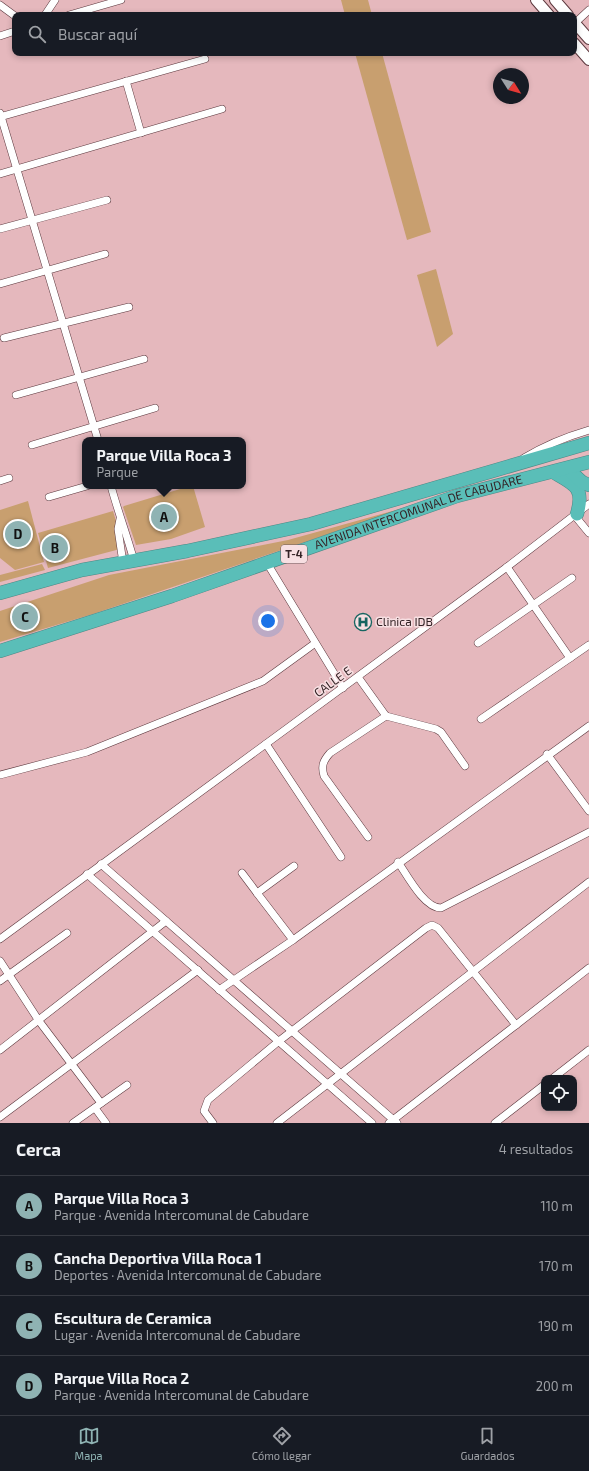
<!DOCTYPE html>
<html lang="es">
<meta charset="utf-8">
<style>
body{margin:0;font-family:"Exo 2",sans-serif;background:#20242c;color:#f1f3f6}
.controls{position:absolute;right:12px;bottom:12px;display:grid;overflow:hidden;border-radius:8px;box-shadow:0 2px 6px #0003}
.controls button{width:36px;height:36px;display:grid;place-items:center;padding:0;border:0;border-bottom:1px solid #363941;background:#171b24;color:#f1f3f6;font:20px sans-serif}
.compass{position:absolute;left:493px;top:68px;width:36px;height:36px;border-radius:50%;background:#171b24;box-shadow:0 2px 6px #0003;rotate:127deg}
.you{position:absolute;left:268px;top:621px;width:14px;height:14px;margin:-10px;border:3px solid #fff;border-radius:50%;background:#1a73e8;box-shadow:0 0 0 6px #1a73e833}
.badge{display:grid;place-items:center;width:26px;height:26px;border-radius:50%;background:#8fb3b3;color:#111;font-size:13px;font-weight:700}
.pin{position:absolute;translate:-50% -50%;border:2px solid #fff;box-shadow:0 1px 4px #0006}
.popup{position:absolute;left:82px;top:437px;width:164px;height:52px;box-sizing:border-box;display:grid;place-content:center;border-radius:8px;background:#171b24;filter:drop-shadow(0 1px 3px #0005);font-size:13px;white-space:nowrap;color:#9ea1a6}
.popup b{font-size:15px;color:#f1f3f6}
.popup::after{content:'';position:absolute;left:50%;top:100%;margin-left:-8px;border:8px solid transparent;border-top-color:#171b24}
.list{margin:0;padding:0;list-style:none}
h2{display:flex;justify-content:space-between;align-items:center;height:52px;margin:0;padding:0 16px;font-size:17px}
h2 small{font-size:13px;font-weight:400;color:#9ea1a6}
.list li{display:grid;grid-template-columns:26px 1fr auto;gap:12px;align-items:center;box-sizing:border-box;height:60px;padding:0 16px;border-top:1px solid #363941}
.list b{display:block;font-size:15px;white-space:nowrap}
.list p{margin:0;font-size:13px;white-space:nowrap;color:#9ea1a6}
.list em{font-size:13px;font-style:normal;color:#9ea1a6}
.icon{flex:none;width:22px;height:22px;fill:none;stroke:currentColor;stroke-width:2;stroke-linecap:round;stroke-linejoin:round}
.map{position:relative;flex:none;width:589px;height:1123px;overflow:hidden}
.search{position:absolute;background:#171b24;box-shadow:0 2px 6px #0003;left:12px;right:12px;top:12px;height:44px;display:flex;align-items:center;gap:10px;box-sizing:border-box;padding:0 14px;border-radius:8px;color:#9ea1a6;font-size:15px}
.sheet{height:292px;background:#171b24}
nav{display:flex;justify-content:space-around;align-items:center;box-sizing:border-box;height:56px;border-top:1px solid #363941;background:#171b24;font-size:11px;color:#9ea1a6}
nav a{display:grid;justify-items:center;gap:2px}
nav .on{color:#8fb3b3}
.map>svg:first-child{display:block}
.green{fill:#c89f6f}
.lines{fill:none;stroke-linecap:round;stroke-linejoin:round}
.street-casing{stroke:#5c383e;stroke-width:8}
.secondary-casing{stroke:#5c383e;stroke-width:12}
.highway-casing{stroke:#4d8885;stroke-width:14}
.street{stroke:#fff;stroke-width:7}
.secondary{stroke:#fff;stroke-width:10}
.highway{stroke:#5abeb8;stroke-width:13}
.labels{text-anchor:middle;stroke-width:3;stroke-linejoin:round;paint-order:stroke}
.shield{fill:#f7dfe2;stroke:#6e5b5e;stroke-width:1}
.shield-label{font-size:11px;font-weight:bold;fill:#342326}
.street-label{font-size:12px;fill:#342326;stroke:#f7dfe2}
.poi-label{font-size:12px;fill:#342326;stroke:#f7dfe2;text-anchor:start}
</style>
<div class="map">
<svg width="589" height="1123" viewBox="0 0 589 1123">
<rect width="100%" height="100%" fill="#e5b8bd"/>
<!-- green -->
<g class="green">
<path d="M341 0H368L372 15H345Z"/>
<path d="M355 53H382L431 232 407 240Z"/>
<path d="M436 269 453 334 437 347 417 275Z"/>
<path d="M190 486H193L205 527 171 539 136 545 123 507 124 506Z"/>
<path d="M28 501 44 562 15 570 0 558V510Z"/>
<path d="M414 505 93 614 0 642V611L109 575 288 540Z"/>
<path d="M113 511 124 548 48 568 38 533Z"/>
<path d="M42 564 45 570 0 582V575Z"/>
</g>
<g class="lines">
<!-- street casing -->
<g class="street-casing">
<g id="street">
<path d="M0 5 15 16"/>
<path d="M45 15 55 0"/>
<path d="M69 15 121 0"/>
<path d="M575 23 589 10"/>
<path d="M0 36 15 31"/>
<path d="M126 81 141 133"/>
<path d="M0 113 98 440"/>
<path d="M0 117 205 59"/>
<path d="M0 174 222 109"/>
<path d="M0 229 107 200"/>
<path d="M0 284 105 254"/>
<path d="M4 338 129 307"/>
<path d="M16 395 144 359"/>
<path d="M32 445 155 408"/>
<path d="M524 458C545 445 565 437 589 430"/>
<path d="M0 481 9 478"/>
<path d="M111 486C118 512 127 535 134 561"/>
<path d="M49 497 87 486"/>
<path d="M575 516 589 533"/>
<path d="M120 519 118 529 123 563"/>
<path d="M267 563 343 688"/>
<path d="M478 643 572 578"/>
<path d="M570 658 589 645"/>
<path d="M358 677 386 716 436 729 441 732 465 766"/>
<path d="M481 719 570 658 507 567"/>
<path d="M266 744 341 857"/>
<path d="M547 754 589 811"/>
<path d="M0 775 87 752 263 681 314 644"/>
<path d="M368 837 324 776C321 766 323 761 330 753L386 716"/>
<path d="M398 862C407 875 424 908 441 908L589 832"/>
<path d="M101 864 397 1123"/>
<path d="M242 873 257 893"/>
<path d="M87 874 372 1123"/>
<path d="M0 939 507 567 589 504"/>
<path d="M293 940 257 893 294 866"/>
<path d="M0 961 39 1021 101 1103"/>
<path d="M0 981 67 933"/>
<path d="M219 990 293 940 589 726"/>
<path d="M516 1025 589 968"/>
<path d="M0 1050 166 921"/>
<path d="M553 1078 589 1050"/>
<path d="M95 1108 106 1123"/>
<path d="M0 1117 198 970"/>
<path d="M73 1123 127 1085"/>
<path d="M213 1123 204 1111 208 1100 279 1041 426 928 432 925 438 928 516 1025 389 1123"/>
<path d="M277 1123 589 882"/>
<path d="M495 1123 544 1085"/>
</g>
</g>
<!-- secondary casing -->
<g class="secondary-casing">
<g id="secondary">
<path d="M536 0 549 15"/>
<path d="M555 0 568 15"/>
<path d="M574 22 589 39"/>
<path d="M574 43 589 60"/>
</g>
</g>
<!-- highway casing -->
<g class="highway-casing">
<g id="highway">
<path d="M553 472C574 484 585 487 577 514"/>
<path d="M571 472 582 482 589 485"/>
<path d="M0 593 82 570 187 551 311 524 589 443"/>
<path id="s1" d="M0 651 172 596 457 496 589 462"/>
</g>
</g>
<!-- street -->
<use href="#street" class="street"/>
<!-- secondary -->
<use href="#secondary" class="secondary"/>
<!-- highway -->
<use href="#highway" class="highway"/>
</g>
<!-- icons -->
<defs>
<g id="hospital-ring" transform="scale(0.9)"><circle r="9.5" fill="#f7dfe2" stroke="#176561" stroke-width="1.5"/><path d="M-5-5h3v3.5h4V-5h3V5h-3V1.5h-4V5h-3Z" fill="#176561"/></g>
</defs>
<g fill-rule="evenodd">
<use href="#hospital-ring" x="363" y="622"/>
</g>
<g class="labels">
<!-- shield labels -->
<rect class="shield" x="281" y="545" width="26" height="18" rx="3"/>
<g class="shield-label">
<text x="294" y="558">T-4</text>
</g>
<!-- street labels -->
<g class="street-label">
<text dy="4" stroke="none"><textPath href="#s1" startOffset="441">AVENIDA INTERCOMUNAL DE CABUDARE</textPath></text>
<text transform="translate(333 682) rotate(-36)" y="4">CALLE E</text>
</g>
<!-- poi labels -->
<g class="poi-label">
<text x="376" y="626">Clinica IDB</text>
</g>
</g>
</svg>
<div class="controls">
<button><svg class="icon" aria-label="locate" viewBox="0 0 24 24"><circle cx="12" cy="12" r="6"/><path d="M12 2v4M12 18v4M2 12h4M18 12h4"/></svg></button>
</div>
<svg class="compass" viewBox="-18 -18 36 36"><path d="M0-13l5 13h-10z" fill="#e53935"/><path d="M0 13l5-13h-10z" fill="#9ea1a6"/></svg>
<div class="you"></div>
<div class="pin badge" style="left:164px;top:517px">A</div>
<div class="popup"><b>Parque Villa Roca 3</b>Parque</div>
<div class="pin badge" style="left:55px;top:548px">B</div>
<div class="pin badge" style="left:25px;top:617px">C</div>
<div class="pin badge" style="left:18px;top:534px">D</div>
<div class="search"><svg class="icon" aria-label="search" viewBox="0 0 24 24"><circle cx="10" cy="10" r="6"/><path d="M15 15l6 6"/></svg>Buscar aquí</div>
</div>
<section class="sheet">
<h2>Cerca<small>4 resultados</small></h2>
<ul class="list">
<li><span class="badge">A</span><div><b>Parque Villa Roca 3</b><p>Parque · Avenida Intercomunal de Cabudare</p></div><em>110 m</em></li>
<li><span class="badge">B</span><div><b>Cancha Deportiva Villa Roca 1</b><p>Deportes · Avenida Intercomunal de Cabudare</p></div><em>170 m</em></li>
<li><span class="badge">C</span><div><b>Escultura de Ceramica</b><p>Lugar · Avenida Intercomunal de Cabudare</p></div><em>190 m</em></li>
<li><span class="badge">D</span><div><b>Parque Villa Roca 2</b><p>Parque · Avenida Intercomunal de Cabudare</p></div><em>200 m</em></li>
</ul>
</section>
<nav>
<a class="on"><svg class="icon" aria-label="map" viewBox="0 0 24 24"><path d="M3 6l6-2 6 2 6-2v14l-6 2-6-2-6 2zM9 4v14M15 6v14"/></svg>Mapa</a>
<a><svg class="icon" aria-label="directions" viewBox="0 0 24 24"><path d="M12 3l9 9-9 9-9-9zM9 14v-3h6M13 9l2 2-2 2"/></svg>Cómo llegar</a>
<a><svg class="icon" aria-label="saved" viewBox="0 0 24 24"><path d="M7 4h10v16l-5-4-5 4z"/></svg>Guardados</a>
</nav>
